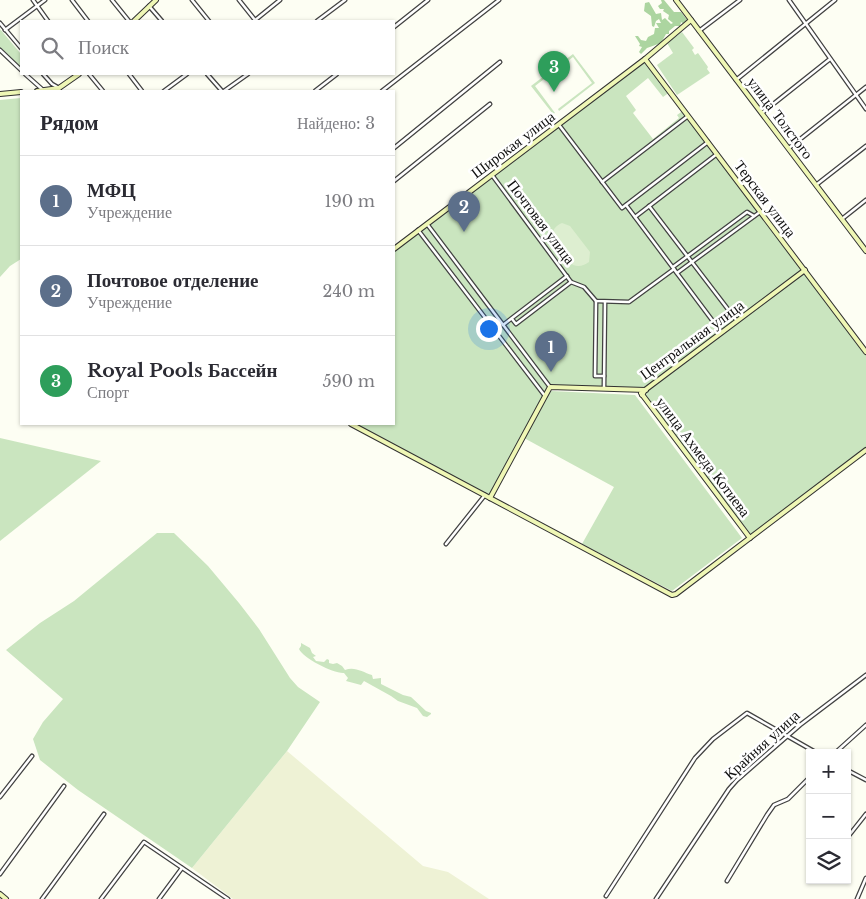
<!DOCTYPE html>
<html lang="ru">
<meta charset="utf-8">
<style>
body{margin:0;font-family:"Libre Baskerville",serif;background:#f2f2f3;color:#2b2b33}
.controls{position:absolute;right:15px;bottom:15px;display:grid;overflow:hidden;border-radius:0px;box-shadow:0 1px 4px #0004}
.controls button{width:45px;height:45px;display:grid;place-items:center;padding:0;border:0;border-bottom:1px solid #e1e1e2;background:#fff;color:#2b2b33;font:25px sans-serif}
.you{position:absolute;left:488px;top:328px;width:18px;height:18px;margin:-12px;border:4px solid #fff;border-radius:50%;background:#1a73e8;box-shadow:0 0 0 8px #1a73e833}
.badge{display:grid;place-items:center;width:32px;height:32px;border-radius:50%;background:#d93025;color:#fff;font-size:16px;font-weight:700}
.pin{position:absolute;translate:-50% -41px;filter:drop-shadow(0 1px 2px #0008)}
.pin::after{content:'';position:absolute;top:26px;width:18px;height:15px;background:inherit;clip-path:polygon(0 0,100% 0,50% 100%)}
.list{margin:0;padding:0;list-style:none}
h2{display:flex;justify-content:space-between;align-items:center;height:65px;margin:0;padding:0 20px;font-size:21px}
h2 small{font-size:16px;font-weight:400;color:#7c7c81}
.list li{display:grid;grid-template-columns:32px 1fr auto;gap:15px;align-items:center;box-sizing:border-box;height:90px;padding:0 20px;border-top:1px solid #e1e1e2}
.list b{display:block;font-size:19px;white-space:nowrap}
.list p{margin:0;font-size:16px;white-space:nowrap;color:#7c7c81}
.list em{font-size:16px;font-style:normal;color:#7c7c81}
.icon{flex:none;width:28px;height:28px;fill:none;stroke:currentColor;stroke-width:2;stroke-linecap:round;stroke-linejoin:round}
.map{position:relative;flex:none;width:866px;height:899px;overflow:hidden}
.search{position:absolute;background:#fff;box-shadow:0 1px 4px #0004;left:20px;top:20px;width:375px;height:55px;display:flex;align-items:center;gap:12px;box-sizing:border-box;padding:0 18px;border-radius:0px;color:#7c7c81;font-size:19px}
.panel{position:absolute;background:#fff;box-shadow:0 1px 4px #0004;left:20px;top:90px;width:375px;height:335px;border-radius:0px}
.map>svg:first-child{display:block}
.farmland{fill:#eef2d5}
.green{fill:#cae5bf}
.forest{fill:#acd5a0}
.pitch{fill:#ddeed0}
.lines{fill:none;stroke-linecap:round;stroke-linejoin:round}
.street-casing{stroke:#424242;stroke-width:5}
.secondary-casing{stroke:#313131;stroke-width:6}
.street{stroke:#fff;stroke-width:2.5}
.secondary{stroke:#eff7b5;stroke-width:4}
.labels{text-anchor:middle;stroke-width:5;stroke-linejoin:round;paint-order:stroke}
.street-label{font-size:15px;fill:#0f0f0f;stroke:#fff}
</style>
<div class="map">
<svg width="866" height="899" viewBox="0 0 866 899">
<rect width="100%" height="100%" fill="#fdfef3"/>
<!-- farmland -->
<path class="farmland" d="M287 751 423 866 448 872 489 899H233L192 868Z"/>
<!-- green -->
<g class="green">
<path d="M0 29 21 54V68L0 48Z"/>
<path d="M682 32 694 48 692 50 695 55 698 53 708 67 707 69 710 73 677 95 657 65 673 53 667 43Z"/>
<path d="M573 54 595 83 559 111 558 109 592 83 573 57 535 86 555 113 553 114 531 86Z"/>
<path d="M645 59 670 92 663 97 648 78 626 96 636 110 633 113 653 139 679 118 677 115 684 110 866 352V450L750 538 638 389 550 387 490 498 351 424H394V249Z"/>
<path d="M21 98V259L10 266 0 277V100Z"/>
<path d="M551 391 635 395 742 538 672 591 582 544 614 487 524 438Z"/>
<path d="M0 438 101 461 0 541Z"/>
<path d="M157 533H174L208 566 239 603 259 629 290 678 298 687 320 702 287 751 192 868 78 790 40 760 33 739 43 722 63 699 6 650 40 623 74 601Z"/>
<path d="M301 643 310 648 312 653 316 656 313 657 316 661 324 662 327 659 329 660V663L333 664 337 663 342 666 345 670C354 666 363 672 372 675L373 679 381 678V684L403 695 411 697 426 711 431 713V714L427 717 423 716 417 708 398 701 391 696 364 681 361 685 346 681 348 678 344 673C334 674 303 658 299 649L301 646Z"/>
</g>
<!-- forest -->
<path class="forest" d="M661 0H664L674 12H681L688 21 684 24 681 22 680 26H675L669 31V34H666L661 43 647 48 641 54 639 52 642 47 639 46 640 44 635 36H638L641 40 646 41 648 37 654 34 655 28H659L656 23H661L659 19 656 21 654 27 652 26 651 16 644 11 645 3 649 2 656 14 661 13 662 20 665 18 671 24 673 23 668 19 669 15 663 11 664 9H660L658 6 662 3Z"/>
<!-- pitch -->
<path class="pitch" d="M562 223 570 226 590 252 589 262C583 266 579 267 573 265 565 254 540 232 562 223Z"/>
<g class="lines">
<!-- street casing -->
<g class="street-casing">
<g id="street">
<path d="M33 0 48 21"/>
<path d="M72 0 88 21"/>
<path d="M112 0 129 21"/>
<path d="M192 0 209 21"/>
<path d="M239 0 255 20"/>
<path d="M789 0 866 109"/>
<path d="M149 6 162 21"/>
<path d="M254 21 280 0"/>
<path d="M317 21 345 0"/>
<path d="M0 23 21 48"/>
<path d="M394 27 428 0"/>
<path d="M5 30 45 0"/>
<path d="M699 31 740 0"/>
<path d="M0 50 21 70"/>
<path d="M25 74 43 90"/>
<path d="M43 74 52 84 59 88V91"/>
<path d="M89 74 103 91"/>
<path d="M129 74 142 91"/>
<path d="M207 74 222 91"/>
<path d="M736 80 835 0"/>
<path d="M164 91 187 74"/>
<path d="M224 91 248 74"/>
<path d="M315 91 337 74"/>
<path d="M382 91 499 0"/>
<path d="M762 113 830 59"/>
<path d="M559 125 622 208 708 142"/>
<path d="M394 148 500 62"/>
<path d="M789 148 866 87"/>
<path d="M492 175 571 282 584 287 596 301 629 302 674 269"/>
<path d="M394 181 490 104"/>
<path d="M602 182 688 116"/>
<path d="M816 185 866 146"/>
<path d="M626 205 721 332"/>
<path d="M649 206 737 321"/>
<path d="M635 217 717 154"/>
<path d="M842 219 866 200"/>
<path d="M427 224 550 387"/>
<path d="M418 230 545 396"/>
<path d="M673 267 747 212 754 216"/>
<path d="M677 273 760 212"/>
<path d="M596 301 595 376H604"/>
<path d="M512 319 516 324 571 282"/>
<path d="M503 325 567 276"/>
<path d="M604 387 605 302"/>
<path d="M446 544 485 495"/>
<path d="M835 753 866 725"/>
<path d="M847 770 866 780"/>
<path d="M0 797 32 756"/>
<path d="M847 838 866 814"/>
<path d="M0 874 64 786"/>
<path d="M727 881 767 815 774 805 788 799 810 777"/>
<path d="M606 896 695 758 713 739 747 713 817 753"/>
<path d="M42 899 104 814"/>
<path d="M101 899 144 842 228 899"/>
<path d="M159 899 182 868"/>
<path d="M656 899 729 789 737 780 800 725 866 675"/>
<path d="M857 899 866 878"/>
</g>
</g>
<!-- secondary casing -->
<g class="secondary-casing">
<g id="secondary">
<path d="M676 0 866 251"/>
<path d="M134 21 156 0"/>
<path d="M645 59 866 352"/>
<path d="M37 91 59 88 79 74"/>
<path d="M0 94 21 92"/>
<path d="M394 249 645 59 691 20"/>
<path d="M641 393 750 538"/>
<path d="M642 395 645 390 805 270"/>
<path d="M351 424 672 595 676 594 866 450"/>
<path d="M490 498 550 387 646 390"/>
<path d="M0 894 6 899"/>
</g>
</g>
<!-- street -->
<use href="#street" class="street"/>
<!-- secondary -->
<use href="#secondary" class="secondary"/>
</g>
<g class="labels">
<!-- street labels -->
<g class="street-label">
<text transform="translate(780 118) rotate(53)" y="5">улица Толстого</text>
<text transform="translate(513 145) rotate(-37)" y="5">Широкая улица</text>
<text transform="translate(765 199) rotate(53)" y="5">Терская улица</text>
<text transform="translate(541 222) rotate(53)" y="5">Почтовая улица</text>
<text transform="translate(692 340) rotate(-36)" y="5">Центральная улица</text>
<text transform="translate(703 457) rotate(53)" y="5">улица Ахмеда Котиева</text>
<text transform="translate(762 745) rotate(-42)" y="5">Крайняя улица</text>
</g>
</g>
</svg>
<div class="controls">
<button>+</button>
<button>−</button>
<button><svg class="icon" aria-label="layers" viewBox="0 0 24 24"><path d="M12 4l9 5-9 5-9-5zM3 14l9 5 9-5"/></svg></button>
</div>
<div class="you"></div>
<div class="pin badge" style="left:551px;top:372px;background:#5c6f8a">1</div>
<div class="pin badge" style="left:464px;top:232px;background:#5c6f8a">2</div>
<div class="pin badge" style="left:554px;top:92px;background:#2e9e5b">3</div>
<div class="search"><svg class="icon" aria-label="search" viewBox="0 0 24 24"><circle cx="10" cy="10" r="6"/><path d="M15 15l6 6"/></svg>Поиск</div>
<section class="panel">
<h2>Рядом<small>Найдено: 3</small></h2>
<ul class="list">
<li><span class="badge" style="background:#5c6f8a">1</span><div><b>МФЦ</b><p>Учреждение</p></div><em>190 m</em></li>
<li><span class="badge" style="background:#5c6f8a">2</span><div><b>Почтовое отделение</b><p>Учреждение</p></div><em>240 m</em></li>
<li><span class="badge" style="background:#2e9e5b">3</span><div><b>Royal Pools Бассейн</b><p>Спорт</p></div><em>590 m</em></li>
</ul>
</section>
</div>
